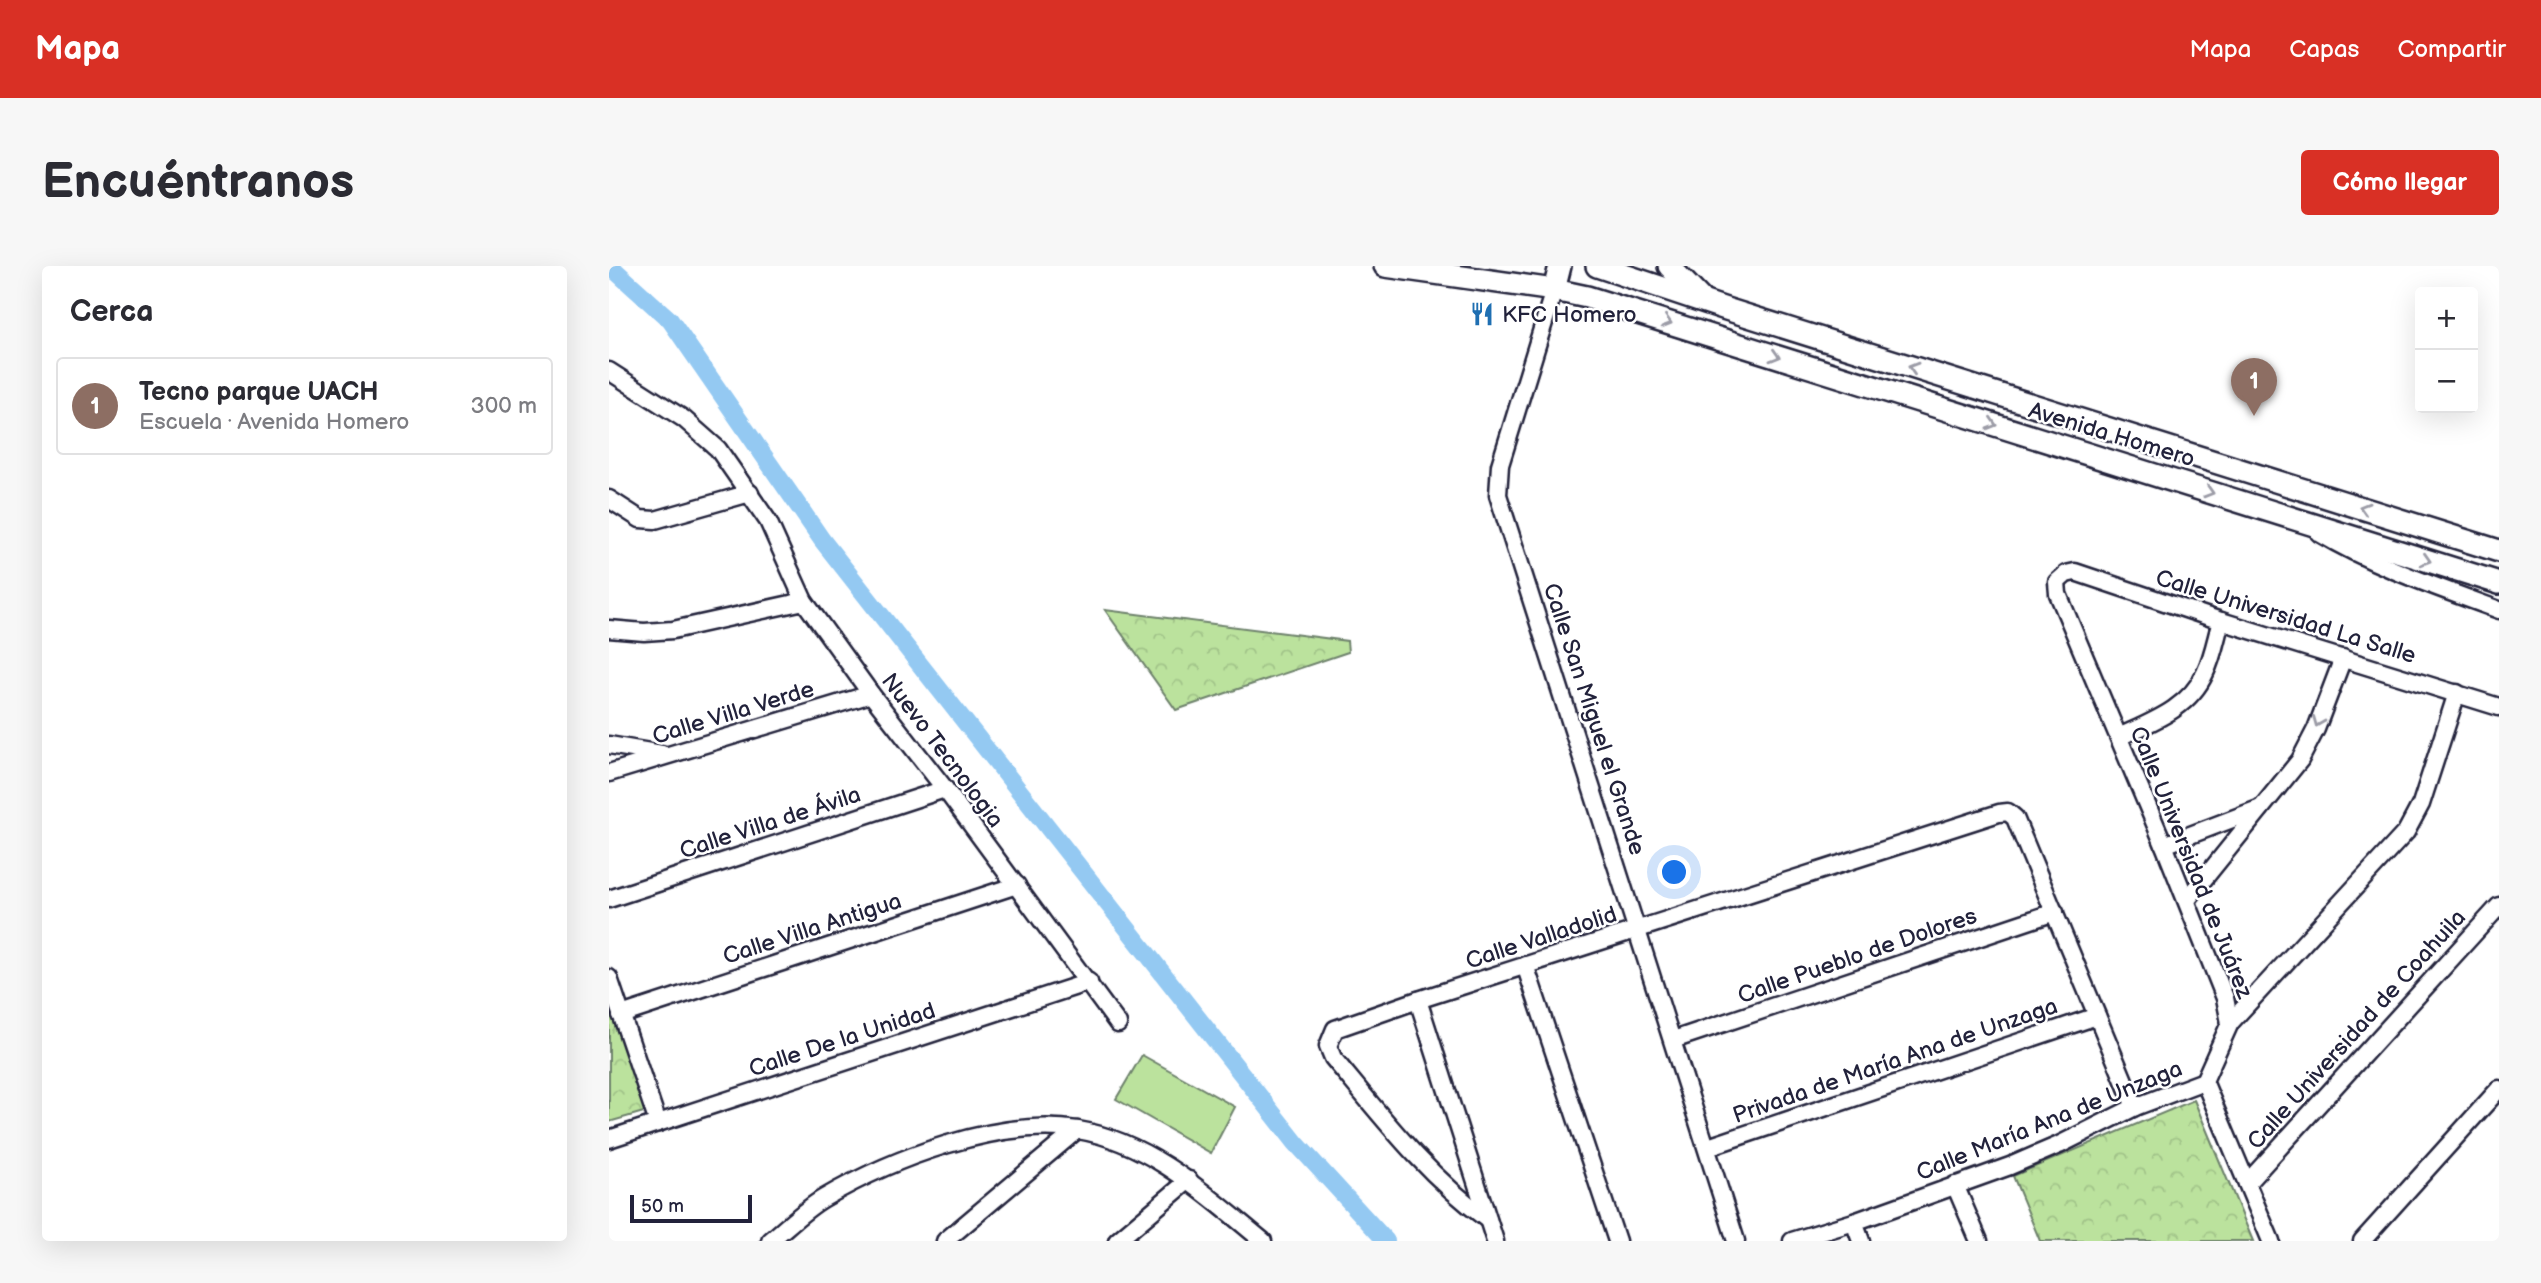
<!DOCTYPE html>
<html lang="es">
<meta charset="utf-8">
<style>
body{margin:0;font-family:"Balsamiq Sans",sans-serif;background:#f7f7f7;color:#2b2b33}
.controls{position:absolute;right:21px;top:21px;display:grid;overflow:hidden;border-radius:7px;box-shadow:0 7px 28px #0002}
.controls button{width:63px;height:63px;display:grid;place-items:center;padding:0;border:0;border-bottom:2px solid #e1e1e2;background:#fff;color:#2b2b33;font:35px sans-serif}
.scale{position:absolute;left:21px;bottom:18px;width:122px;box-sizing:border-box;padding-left:7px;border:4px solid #22223b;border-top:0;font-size:19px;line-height:24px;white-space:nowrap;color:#22223b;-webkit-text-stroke:5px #fff;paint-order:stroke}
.you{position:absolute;left:1066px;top:607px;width:24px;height:24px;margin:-18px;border:5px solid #fff;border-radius:50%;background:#1a73e8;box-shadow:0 0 0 10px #1a73e833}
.badge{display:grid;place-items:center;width:46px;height:46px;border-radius:50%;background:#d93025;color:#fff;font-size:23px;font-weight:700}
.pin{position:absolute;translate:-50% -58px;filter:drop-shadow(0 2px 4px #0008)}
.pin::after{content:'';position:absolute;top:37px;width:24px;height:21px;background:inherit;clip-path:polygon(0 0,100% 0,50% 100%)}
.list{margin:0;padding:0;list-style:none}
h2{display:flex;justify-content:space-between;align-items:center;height:91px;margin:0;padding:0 28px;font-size:30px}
h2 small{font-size:23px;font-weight:400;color:#7c7c81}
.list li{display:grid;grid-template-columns:46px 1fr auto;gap:21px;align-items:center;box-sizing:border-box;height:98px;margin:0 14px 14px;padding:0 14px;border:2px solid #e1e1e2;border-radius:7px}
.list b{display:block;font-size:26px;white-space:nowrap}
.list p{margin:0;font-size:23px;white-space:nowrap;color:#7c7c81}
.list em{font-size:23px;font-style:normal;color:#7c7c81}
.map{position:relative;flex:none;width:1890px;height:975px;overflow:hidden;border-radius:7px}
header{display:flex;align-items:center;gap:42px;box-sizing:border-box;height:98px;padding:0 35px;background:#d93025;color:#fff}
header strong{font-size:33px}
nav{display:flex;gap:38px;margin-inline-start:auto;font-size:24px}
.intro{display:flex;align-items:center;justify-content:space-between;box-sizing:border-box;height:168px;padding:0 42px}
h1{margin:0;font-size:49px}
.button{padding:18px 32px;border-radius:7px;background:#d93025;color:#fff;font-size:24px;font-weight:700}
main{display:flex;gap:42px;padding:0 42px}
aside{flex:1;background:#fff;border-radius:7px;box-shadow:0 7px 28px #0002}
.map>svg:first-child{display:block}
.grass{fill:#bbe29d;stroke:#6e826c;stroke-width:2}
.park{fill:url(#park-crowns);stroke:#6e826c;stroke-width:2}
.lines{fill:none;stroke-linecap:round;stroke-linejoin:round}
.canal{stroke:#94c9f2;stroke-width:18}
.street-casing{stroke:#22223b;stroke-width:21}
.secondary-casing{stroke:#22223b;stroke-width:26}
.street{stroke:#fff;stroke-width:16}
.secondary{stroke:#fff;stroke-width:21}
.oneway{stroke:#9c9ca7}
.labels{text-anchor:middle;stroke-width:5;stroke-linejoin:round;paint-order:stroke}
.poi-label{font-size:23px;fill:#22223b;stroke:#fff;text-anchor:start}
.street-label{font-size:23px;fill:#22223b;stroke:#fff}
</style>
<header>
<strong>Mapa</strong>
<nav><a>Mapa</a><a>Capas</a><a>Compartir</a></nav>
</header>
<div class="intro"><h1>Encuéntranos</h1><a class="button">Cómo llegar</a></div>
<main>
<aside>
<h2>Cerca<small></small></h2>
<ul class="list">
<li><span class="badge" style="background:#8d6e63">1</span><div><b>Tecno parque UACH</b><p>Escuela · Avenida Homero</p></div><em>300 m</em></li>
</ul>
</aside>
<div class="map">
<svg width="1890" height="975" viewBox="0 0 1890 975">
<defs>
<pattern id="park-crowns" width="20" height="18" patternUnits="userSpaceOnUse" patternTransform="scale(1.75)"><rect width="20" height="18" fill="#bbe29d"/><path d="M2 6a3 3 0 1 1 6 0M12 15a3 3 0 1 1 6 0" fill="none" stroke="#a0c288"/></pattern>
</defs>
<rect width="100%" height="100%" fill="#fff"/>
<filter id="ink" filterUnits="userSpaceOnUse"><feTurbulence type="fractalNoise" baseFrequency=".0143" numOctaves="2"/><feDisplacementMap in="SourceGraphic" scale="14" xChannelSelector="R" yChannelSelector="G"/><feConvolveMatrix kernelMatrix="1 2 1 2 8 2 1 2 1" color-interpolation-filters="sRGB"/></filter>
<g filter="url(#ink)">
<!-- grass -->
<path class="grass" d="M533 789 626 841 602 887 507 833Z"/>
<!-- park -->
<g class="park">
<path d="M496 344 738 375 739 386 567 444Z"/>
<path d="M0 736 38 845 0 856Z"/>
<path d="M1585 834 1644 975H1431L1404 910Z"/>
</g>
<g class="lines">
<!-- canal -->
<path class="canal" d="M1 0 61 54 213 274 687 877 777 975"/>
<!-- street casing -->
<g class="street-casing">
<g id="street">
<path d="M945 24 891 199 889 229 1127 975"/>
<path d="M0 105 75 153 109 183 159 255 195 335 262 428 336 523 509 758"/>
<path d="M0 233 31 253 46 254 141 227"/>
<path d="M1710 267C1767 301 1828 321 1890 344"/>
<path d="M0 363 35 366 64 364 195 335"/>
<path d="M1510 471C1542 456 1580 443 1596 407 1604 391 1607 372 1612 355"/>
<path d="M0 479 53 488"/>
<path d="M0 507 262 428"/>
<path d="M1555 579 1652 542"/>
<path d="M0 633 336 523"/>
<path d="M1578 634 1691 494 1707 463 1734 392"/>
<path d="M916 699 1008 975"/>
<path d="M0 712 49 857"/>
<path d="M809 734 886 975"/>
<path d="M12 749 408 619"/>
<path d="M1621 757 1797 566 1812 538 1848 427"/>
<path d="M1064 774 1446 646"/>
<path d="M0 873 480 716"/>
<path d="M1099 881 1488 750"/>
<path d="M1638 917 1890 640"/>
<path d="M1346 919 1370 975"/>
<path d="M879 954C817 909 773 851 724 792L719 780 726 763 809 734 1390 547 1399 546 1406 552 1526 841"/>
<path d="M1245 956 1252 975"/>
<path d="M161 975C178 961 196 943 215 932 282 893 390 851 469 864 542 876 599 930 654 975"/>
<path d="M336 975 468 864"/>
<path d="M508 975 580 914"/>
<path d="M1183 975 1245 956 1401 900 1450 879 1526 841 1595 815"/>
<path d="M1662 975 1595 815 1621 757 1616 732 1555 579 1449 328 1448 316 1457 308 1466 306 1612 355 1890 441"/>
<path d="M1753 975 1890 823"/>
</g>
</g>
<!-- secondary casing -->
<g class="secondary-casing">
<g id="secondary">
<path d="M776 0 945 24 978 31 1890 317"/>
<path d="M988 0 1117 43 1890 285"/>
<path d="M1060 0 1091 32"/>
<path d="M945 24 951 0"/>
</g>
</g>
<!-- street -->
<use href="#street" class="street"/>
<!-- secondary -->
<use href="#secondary" class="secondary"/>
</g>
<!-- one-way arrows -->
<defs><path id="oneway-chevron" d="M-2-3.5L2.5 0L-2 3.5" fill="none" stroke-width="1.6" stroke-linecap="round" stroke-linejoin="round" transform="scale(1.75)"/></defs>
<g class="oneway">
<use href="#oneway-chevron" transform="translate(1058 56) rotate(17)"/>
<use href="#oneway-chevron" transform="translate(1166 90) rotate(17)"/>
<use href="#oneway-chevron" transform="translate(1304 102) rotate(-163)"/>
<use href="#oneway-chevron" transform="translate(1383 158) rotate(17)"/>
<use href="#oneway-chevron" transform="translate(1600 226) rotate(17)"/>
<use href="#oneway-chevron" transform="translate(1755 242) rotate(-163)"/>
<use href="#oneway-chevron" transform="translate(1817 294) rotate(17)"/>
<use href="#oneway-chevron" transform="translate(1709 456) rotate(112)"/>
</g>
</g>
<!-- icons -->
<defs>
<g id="restaurant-bare" transform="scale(1.89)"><path d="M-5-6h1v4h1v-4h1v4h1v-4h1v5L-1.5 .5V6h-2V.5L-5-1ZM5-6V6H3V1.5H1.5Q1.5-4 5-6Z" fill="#1f6fb2" stroke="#fff" stroke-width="2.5" paint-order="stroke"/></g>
</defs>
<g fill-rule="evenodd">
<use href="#restaurant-bare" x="873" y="48"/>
</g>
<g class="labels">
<!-- poi labels -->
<g class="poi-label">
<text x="893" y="56">KFC Homero</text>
</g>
<!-- street labels -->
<g class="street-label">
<text transform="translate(1503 168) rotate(17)" y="8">Avenida Homero</text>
<text transform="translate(1677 350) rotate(17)" y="8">Calle Universidad La Salle</text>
<text transform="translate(124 446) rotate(-17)" y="8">Calle Villa Verde</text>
<text transform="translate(986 453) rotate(72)" y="8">Calle San Miguel el Grande</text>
<text transform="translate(334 484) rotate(53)" y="8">Nuevo Tecnologia</text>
<text transform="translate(161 556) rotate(-18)" y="8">Calle Villa de Ávila</text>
<text transform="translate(1583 596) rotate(68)" y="8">Calle Universidad de Juárez</text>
<text transform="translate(203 662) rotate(-18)" y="8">Calle Villa Antigua</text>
<text transform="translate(932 671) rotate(-18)" y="8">Calle Valladolid</text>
<text transform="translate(1248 689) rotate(-19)" y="8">Calle Pueblo de Dolores</text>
<text transform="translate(1747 763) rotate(-48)" y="8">Calle Universidad de Coahuila</text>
<text transform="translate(233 773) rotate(-18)" y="8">Calle De la Unidad</text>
<text transform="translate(1286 794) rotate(-19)" y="8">Privada de María Ana de Unzaga</text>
<text transform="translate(1440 854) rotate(-22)" y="8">Calle María Ana de Unzaga</text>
</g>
</g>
</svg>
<div class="controls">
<button>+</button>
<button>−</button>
</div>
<div class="scale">50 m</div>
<div class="you"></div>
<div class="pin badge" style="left:1645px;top:150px;background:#8d6e63">1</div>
</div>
</main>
